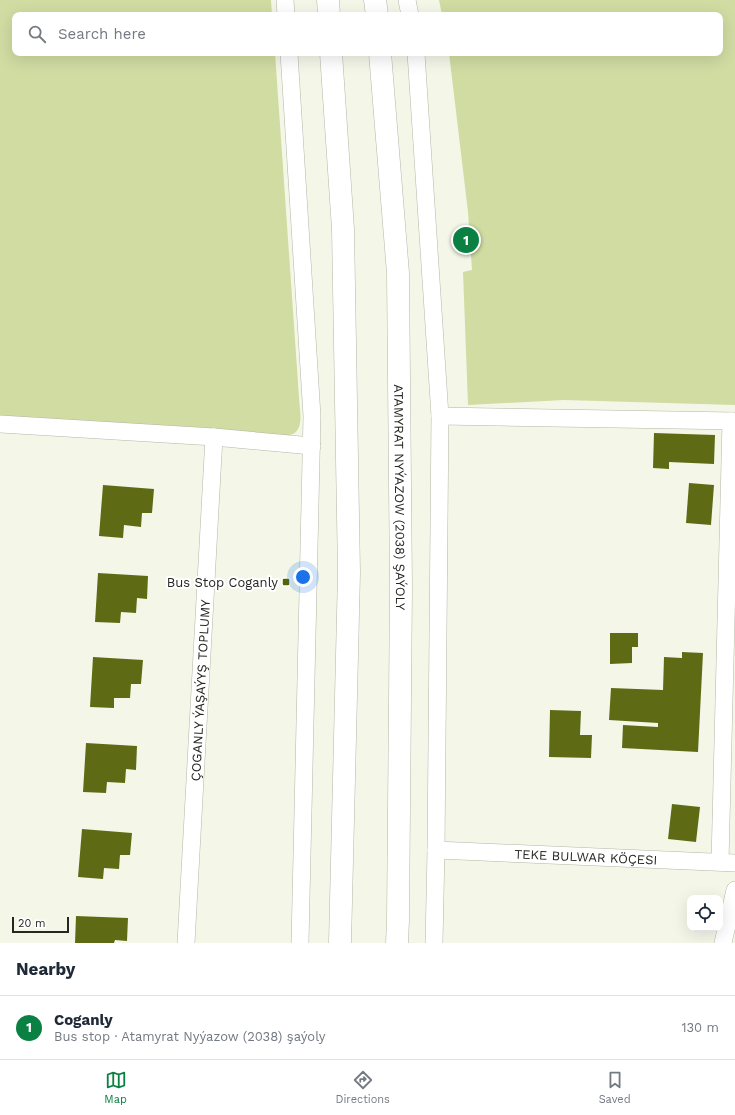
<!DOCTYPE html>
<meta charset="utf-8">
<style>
body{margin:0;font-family:"Work Sans",sans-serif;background:#f2f2f3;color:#1f2937}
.controls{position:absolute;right:12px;bottom:12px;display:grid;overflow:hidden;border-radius:8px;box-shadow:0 4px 16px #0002}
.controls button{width:36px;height:36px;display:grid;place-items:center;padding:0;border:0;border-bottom:1px solid #e0e1e3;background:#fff;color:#1f2937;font:20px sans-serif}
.scale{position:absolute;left:12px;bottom:10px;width:57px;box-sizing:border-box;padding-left:4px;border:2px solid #262722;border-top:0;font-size:11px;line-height:14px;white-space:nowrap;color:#262722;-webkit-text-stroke:3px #fff;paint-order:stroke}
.you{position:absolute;left:303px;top:577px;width:14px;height:14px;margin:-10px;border:3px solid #fff;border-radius:50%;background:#1a73e8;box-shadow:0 0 0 6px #1a73e833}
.badge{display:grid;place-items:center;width:26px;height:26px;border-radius:50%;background:#0b8043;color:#fff;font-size:13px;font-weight:700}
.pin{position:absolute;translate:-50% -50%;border:2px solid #fff;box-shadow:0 1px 4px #0006}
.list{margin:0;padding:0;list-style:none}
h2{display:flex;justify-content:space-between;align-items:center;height:52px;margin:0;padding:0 16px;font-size:17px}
h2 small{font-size:13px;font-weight:400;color:#747a83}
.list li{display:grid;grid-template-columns:26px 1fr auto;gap:12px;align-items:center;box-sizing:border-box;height:64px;padding:0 16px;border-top:1px solid #e0e1e3}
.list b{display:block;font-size:15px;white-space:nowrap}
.list p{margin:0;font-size:13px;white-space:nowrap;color:#747a83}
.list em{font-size:13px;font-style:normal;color:#747a83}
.icon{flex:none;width:22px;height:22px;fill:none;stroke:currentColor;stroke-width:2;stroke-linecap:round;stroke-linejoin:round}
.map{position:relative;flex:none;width:735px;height:943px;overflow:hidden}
.search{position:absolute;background:#fff;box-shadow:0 4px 16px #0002;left:12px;right:12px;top:12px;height:44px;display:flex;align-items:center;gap:10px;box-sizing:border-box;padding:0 14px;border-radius:8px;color:#747a83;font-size:15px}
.sheet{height:116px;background:#fff}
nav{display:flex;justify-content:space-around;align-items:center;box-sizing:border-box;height:56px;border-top:1px solid #e0e1e3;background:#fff;font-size:11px;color:#747a83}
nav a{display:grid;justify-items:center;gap:2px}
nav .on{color:#0b8043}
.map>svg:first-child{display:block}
.green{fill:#d0dca2}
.building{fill:#5f6b14}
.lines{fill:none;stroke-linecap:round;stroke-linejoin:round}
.minor-casing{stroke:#b3b6a8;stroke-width:18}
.primary-casing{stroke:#b3b6a8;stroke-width:23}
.minor{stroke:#fff;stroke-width:17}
.primary{stroke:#fff;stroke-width:22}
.poi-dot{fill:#576202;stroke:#fff;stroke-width:1.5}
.labels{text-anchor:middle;stroke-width:4;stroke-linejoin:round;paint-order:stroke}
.street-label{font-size:13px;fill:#262722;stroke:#fff}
.poi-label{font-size:13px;fill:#262722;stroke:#fff;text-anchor:end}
</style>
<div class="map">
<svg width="735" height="943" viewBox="0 0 735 943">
<rect width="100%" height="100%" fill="#f4f7e8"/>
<!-- green -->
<g class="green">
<path d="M0 0H271L272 15H15V53H275L299 397C299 407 305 428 293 434 290 435 285 436 281 437L0 419Z"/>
<path d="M439 0H735V405L564 400 468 405 463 272 472 270 468 212 449 53H720V15H442Z"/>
</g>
<!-- building -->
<g class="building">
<path d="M654 433 715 435 714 464 669 462V469L653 468Z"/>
<path d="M689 483 714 485 711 525 686 523Z"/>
<path d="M103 485 154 489 152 513H142L141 527 124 525 123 538 99 536Z"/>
<path d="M98 573 148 576 147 599 137 598 136 613 121 612 120 623 95 622Z"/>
<path d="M610 633H638V647H632V663L610 664Z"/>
<path d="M682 652 703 653 698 752 622 748 623 725 658 727V723L609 720 611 688 663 690 664 657 682 658Z"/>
<path d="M93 657 143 660 141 684H131L130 698H114V708L90 707Z"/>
<path d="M550 710 581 711 580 735H592L591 758 549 757Z"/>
<path d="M86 743 137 746 136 770 126 769 125 783 107 782 106 793 83 792Z"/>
<path d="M672 804 700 807 696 842 668 839Z"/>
<path d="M82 829 132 833 130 855H120L119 869 104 868 103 879 78 877Z"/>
<path d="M76 916 128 918 127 941 115 940 114 943H75Z"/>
</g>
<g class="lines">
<!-- minor casing -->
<g class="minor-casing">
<g id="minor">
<path d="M285 0 286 15"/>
<path d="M407 0 410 15"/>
<path d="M289 53 312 416 300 943"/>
<path d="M416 53 440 416 436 850 434 943"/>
<path d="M440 416 735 421"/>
<path d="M0 424 214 437 312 446"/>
<path id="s1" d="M436 850 735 863"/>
<path d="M720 862 731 421"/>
<path id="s2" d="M186 943 214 437"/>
<path d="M723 943 735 890"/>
</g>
</g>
<!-- primary casing -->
<g class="primary-casing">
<g id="primary">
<path d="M328 0 329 15"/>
<path d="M375 0 377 15"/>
<path d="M331 53 343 229 349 573 340 943"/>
<path id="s3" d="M380 53 398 273 401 588 398 920 397 943"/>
</g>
</g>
<!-- minor -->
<use href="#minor" class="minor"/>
<!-- primary -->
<use href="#primary" class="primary"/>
</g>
<!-- markers -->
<rect class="poi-dot" x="282" y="578" width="8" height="8" rx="2"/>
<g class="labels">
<!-- street labels -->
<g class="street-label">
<text dy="5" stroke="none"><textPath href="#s3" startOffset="445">ATAMYRAT NYÝAZOW (2038) ŞAÝOLY</textPath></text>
<text dy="5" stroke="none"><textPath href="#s2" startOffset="253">ÇOGANLY ÝAŞAÝYŞ TOPLUMY</textPath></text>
<text dy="5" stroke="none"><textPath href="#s1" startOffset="150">TEKE BULWAR KÖÇESI</textPath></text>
</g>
<!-- poi labels -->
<g class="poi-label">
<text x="278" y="587">Bus Stop Coganly</text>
</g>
</g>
</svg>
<div class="controls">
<button><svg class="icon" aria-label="locate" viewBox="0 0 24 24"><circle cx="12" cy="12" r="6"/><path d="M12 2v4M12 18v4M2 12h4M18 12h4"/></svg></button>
</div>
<div class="scale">20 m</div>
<div class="you"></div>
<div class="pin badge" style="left:466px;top:240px">1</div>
<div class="search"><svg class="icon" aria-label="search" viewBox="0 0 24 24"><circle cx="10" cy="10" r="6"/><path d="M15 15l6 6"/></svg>Search here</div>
</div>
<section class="sheet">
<h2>Nearby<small></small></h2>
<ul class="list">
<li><span class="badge">1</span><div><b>Coganly</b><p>Bus stop · Atamyrat Nyýazow (2038) şaýoly</p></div><em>130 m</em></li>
</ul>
</section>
<nav>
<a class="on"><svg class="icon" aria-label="map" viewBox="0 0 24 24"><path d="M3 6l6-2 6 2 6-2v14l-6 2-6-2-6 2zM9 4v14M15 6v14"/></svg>Map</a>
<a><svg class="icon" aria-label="directions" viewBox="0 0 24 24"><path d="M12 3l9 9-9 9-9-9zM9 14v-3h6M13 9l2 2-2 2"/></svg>Directions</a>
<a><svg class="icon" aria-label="saved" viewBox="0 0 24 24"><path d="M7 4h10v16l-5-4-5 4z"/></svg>Saved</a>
</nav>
